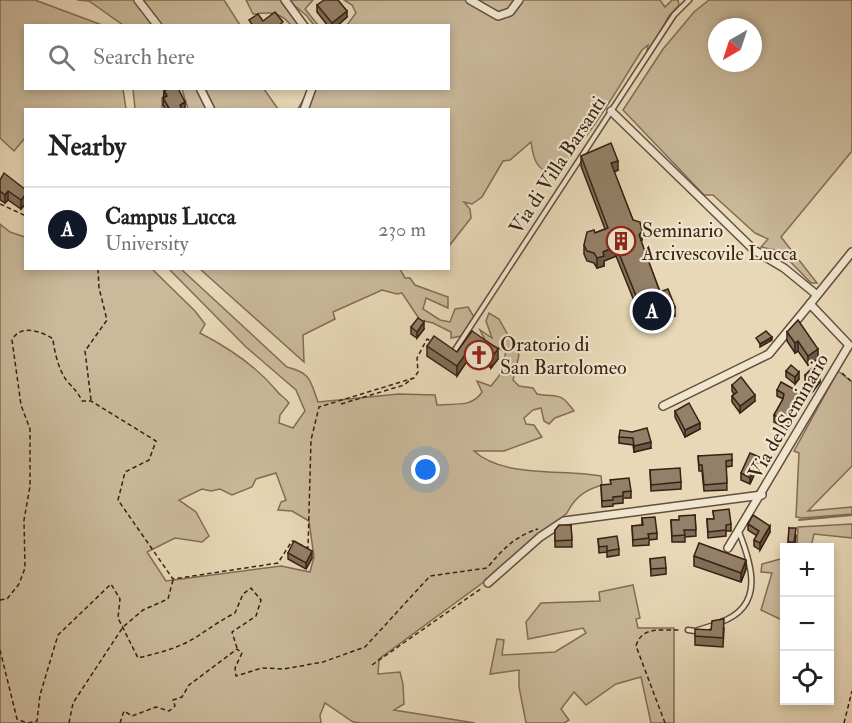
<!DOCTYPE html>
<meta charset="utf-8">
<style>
body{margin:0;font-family:"IM FELL Double Pica",serif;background:#f2f2f2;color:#222}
.controls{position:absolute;right:18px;bottom:18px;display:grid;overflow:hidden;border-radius:0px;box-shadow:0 3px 9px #0003}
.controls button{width:54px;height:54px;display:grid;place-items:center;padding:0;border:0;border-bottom:2px solid #e0e0e0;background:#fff;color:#222;font:30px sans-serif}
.compass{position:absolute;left:708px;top:18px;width:54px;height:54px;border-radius:50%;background:#fff;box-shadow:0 3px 9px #0003;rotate:219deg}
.you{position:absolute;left:426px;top:470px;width:21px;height:21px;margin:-15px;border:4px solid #fff;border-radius:50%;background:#1a73e8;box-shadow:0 0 0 9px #1a73e833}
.badge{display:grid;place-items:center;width:39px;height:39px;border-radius:50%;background:#111827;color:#fff;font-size:20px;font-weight:700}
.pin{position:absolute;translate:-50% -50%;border:3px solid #fff;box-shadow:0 2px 6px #0006}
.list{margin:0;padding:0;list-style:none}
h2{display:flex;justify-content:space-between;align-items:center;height:78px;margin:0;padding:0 24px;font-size:26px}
h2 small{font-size:20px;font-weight:400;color:#767676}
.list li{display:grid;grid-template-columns:39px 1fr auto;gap:18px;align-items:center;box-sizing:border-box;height:84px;padding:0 24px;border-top:2px solid #e0e0e0}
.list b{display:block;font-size:22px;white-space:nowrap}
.list p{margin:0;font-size:20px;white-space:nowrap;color:#767676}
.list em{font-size:20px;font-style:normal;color:#767676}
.icon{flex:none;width:33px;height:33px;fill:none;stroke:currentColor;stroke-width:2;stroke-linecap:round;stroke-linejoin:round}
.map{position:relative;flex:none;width:852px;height:723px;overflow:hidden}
.search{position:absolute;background:#fff;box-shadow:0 3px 9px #0003;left:24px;top:24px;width:426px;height:66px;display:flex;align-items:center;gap:15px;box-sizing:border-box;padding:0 21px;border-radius:0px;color:#767676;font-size:22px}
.panel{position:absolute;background:#fff;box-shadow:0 3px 9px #0003;left:24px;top:108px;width:426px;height:162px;border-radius:0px}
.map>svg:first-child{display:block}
.green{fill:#cab99b;stroke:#826c57;stroke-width:1.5;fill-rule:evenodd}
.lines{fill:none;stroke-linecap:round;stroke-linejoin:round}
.stream{stroke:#7e6954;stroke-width:2}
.lane-casing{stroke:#654e3c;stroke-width:7}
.street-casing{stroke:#654e3c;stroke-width:10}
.path{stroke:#392013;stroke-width:1.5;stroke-dasharray:4.5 3;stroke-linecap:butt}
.lane{stroke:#f0e6d0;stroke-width:4}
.street{stroke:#f0e6d0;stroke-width:7}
.wall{fill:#7f6e59;stroke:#392013;stroke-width:1.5}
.shaded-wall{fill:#685a49;stroke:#392013;stroke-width:1.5}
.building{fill:#948068;stroke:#392013;stroke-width:1.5}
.labels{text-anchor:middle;stroke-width:4.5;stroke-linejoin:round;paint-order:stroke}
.street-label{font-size:20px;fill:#392013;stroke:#f0e6d0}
.poi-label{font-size:20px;fill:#392013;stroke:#f0e6d0;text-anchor:start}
</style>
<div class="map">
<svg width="852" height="723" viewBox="0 0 852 723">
<rect width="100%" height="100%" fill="#e8d8b7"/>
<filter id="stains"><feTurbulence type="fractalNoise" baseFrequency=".00333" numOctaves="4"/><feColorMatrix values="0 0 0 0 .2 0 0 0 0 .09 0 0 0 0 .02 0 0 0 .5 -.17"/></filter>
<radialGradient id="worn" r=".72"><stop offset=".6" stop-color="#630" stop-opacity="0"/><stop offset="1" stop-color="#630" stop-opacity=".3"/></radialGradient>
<!-- green -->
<g class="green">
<path d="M0 0H35L102 25 26 26V88L123 89 126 109 26 110 25 138 14 151 0 138Z"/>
<path d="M77 0H224L240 25H123L89 1Z"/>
<path d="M246 0H313L305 9 318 25H314L307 16 289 1 301 25H291C279 11 270 12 253 14Z"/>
<path d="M344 0H660L665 7 672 0H678L679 5 669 16 651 48 647 51 648 45 642 50C615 92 590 139 554 173 536 172 533 157 531 142L510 160 503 161 482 197 472 204 464 202 470 209 471 218 449 246 448 110H297L310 89 448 88V26L347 25 356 13 352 5Z"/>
<path d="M709 0H852V151L781 237 817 283H811L780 251 761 247 768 239 755 233 713 195H704L623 110 663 49 694 12ZM717 27H753V63H717Z"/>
<path d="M133 89H171L162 98V110L135 109Z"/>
<path d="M182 89H264L278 109H188Z"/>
<path d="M0 224 10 232 25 237 26 268 152 269 195 311 205 324 200 333C229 348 256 366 276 390 280 396 285 397 289 403L280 415 279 423 293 428 305 411 296 390 246 347 169 269H181L287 367C311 373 310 380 318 402L399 394 435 395 437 405C454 403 472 408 482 392L477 381 491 386 499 376 506 352 486 342 480 330 492 338 486 321 489 313 499 319 519 355 513 380 519 386 533 388 537 394C558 398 560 391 574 411L555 418 549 424 544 421 541 408 533 410 524 418 526 424 534 425 542 437 504 451H474C503 478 563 469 601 476L602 485C585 490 575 497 567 513L492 576 379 659 378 674 400 672 403 684 404 704 394 710 475 723H361L353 722 325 703 320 715 321 723H0ZM276 473 286 500 281 502 278 510 292 511 309 521 314 557 310 572 281 566 166 581 147 552 175 538 202 542 209 536 196 512 179 500 202 489 211 491 220 489 232 495 252 487 256 479Z"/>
<path d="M200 269H400L405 278H410L415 285 448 297V308L426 298 423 309 440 320 450 322 455 309 468 307 474 317 461 336 451 338V332L433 323 420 320 402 293 397 294 382 290 333 312 335 319 303 335 304 362Z"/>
<path d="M838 371 852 382V466L808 511 852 507V514L802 518 796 517 799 453 794 451Z"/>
<path d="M852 524V538L814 534 811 547H797L798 527Z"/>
<path d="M784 558V621L761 610 772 573 761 572 762 564Z"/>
<path d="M633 585 640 618 636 619 638 628H674V723H651L641 677 616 684 586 705 574 692 561 709 569 720 564 723H526L519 687V670L490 674 497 639 504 640 502 655 555 652 586 633 583 628 528 639 526 622 541 603 600 601 599 592Z"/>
</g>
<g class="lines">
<!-- stream -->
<path class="stream" d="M799 520 852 515"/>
<!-- lane casing -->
<g class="lane-casing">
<g id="lane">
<path d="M455 350 674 15 689 0"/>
<path d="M721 622C765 606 752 565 739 532"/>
<path d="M688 630 695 631 714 625"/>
</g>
</g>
<!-- street casing -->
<g class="street-casing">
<g id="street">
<path d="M138 0 158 26"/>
<path d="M285 0 304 26"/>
<path d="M470 0 498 16 510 12 519 0"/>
<path d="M200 88 211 110"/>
<path d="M304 110 312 88"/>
<path d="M611 111 754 250 784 268 817 295"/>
<path d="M663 406 769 354 810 304"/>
<path d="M728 548 849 345 810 304 852 252"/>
<path d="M488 583 540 537 564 521 762 495"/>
</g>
</g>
<!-- path -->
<g class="path">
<path d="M0 204 26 216"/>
<path d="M842 373 852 382"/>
<path d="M91 400 85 351 107 320 99 288 98 268"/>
<path d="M341 404 404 385 413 378"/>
<path d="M0 600 7 599 19 584 25 568 24 520 30 486V429L21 405 12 340C20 324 41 331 53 339 54 351 59 371 67 381 73 388 78 392 82 401H91L156 441 149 460 125 472 118 500 173 579 278 563 292 541 308 548 311 440 319 407 414 378 418 372 417 358 427 339 431 341"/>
<path d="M0 650 17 719 27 723"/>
<path d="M372 665 482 588"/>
<path d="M28 723 37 721 40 695 58 635 111 584 120 599 118 618 138 658C158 653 180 648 198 636 210 628 221 620 235 613L243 594 251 588 261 600 256 616 232 632 237 648"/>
<path d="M69 723 73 703 123 627 143 610 168 599 173 580"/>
<path d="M120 723 124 711 132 716 156 707 169 711 175 706 173 700 182 697 189 685 237 649 242 653 235 668 236 676 262 668 284 669 323 662 365 647 430 576 487 568C502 550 515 536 538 529"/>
<path d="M665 723 636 646C642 625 663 631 681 630"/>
<path d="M844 723 852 691"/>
</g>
<!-- lane -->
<use href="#lane" class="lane"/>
<!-- street -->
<use href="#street" class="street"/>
</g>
<!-- wall -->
<g class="wall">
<path d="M317 5 347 17 337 26H328L317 12Z"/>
<path d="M164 91 185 108 183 110H166L163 105Z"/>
<path d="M581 156 618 170 614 172 633 220 642 240 641 242 660 292 675 316 645 328 616 256 604 261V266L597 268 594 263 587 261 584 254V245L595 233 605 229 581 166Z"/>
<path d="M0 180 26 190V203L21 209 8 200 5 203 0 200Z"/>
<path d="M411 327 424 329 417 338 411 334Z"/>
<path d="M472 331 498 359 491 368 475 357 472 361 469 358 457 376 427 356V346L457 352Z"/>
<path d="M787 332 818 359 808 365 798 351 795 353 787 341Z"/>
<path d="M786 371 799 379 795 384 786 377Z"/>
<path d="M805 375 820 382 813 391 805 382Z"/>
<path d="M732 385 755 401 740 413 732 402V396L734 394 732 391Z"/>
<path d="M777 390 803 401 787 429 774 422V415L783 399 777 396Z"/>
<path d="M675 411 700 429 685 437 675 417Z"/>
<path d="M632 432 651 448 634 452 633 445 619 443V437Z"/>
<path d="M698 456 732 460V466L726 467 727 490 704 491 702 471H699Z"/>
<path d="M759 464 750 484 741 480V473Z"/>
<path d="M650 470 681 482V489L651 491Z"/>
<path d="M601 485 631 491V498H623V503L613 504V506L602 507Z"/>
<path d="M713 511 731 524V531H726V536L708 538 707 519H714Z"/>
<path d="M695 515 696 536 685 537V542H672L671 520H679Z"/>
<path d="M642 518 657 533V539L649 540V545L633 546 632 526 642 525Z"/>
<path d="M748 524 770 532 760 550 754 546V540L757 536 748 530Z"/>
<path d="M571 525 572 547H555V530Z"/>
<path d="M789 528 796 535 795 548H788Z"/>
<path d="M598 539 619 549V555L607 557V552L599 553Z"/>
<path d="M288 553 312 558 306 569 288 559Z"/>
<path d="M694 556 746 569 741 582 694 566Z"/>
<path d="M650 559 666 568V574L651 576Z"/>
<path d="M724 628 723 647 695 645V636L711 630Z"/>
</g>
<!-- shaded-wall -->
<g class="shaded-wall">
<path d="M347 11V17L337 26H332V23Z"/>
<path d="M185 102V108L183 110H180V105Z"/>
<path d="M618 161V170L611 173V163Z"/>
<path d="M8 191V200L5 203V195Z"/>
<path d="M26 194V203L21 209V200Z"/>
<path d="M642 231V240L639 245V235Z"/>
<path d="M616 246V256L604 261V266L597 268V258L603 252Z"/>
<path d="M675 307V316L645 328V318Z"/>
<path d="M424 322V329L417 338V332Z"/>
<path d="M772 337V340L760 347V344Z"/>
<path d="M798 341V351L795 353V343Z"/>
<path d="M475 347V357L472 361V351Z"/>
<path d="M469 349V358L457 376V366Z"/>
<path d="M498 349V359L491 368V358Z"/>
<path d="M818 349V359L808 365V356Z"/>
<path d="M799 372V379L795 384V377Z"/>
<path d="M820 375V382L813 391V385Z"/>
<path d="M803 394V401L787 429V423Z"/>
<path d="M755 395V401L740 413V406Z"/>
<path d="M700 423V429L685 437V430Z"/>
<path d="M651 442V448L634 452V446Z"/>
<path d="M759 457V464L750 484V478Z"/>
<path d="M770 526V532L760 550V543Z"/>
<path d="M312 551V558L306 569V563Z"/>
<path d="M746 560V569L741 582V573Z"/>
</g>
<!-- building -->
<g class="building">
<path d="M324 0H338L347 11 332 23 317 5Z"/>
<path d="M275 12 283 22 278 26H253L249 20 258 14 263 21Z"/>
<path d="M169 88H178L185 102 180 105 182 110H170L163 98 167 96 164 91Z"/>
<path d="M611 143 618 161 611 163 633 220 640 222 642 231 639 235 660 292 668 289 675 307 645 318 616 246 603 252 604 256 597 258 594 253 587 251 584 245 587 232 594 230 595 233 608 228 581 156Z"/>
<path d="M4 173 26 190V194L21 200 8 191 5 195 0 191V180Z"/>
<path d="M418 318 424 322 417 332 411 327Z"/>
<path d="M798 320 818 349 808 356 798 341 795 343 787 332Z"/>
<path d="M472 331 498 349 491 358 475 347 472 351 469 349 457 366 427 346 434 336 457 352Z"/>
<path d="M766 331 772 337 760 344 756 338Z"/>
<path d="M791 365 799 372 795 377 786 371Z"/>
<path d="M813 367 820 375 813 385 805 375Z"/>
<path d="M741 377 755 395 740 406 732 396 737 392 732 385Z"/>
<path d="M781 382 803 394 787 423 774 415 783 399 784 394 777 390Z"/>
<path d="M689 403 700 423 685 430 675 411Z"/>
<path d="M647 428 651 442 634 446 633 438 619 437 620 430 632 432Z"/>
<path d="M750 453 759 457 750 478 741 473Z"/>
<path d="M732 454V460L726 461 727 483 704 485 702 465H699L698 456Z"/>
<path d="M680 468 681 482 651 485 650 470Z"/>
<path d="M629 478 631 491 623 492V496L613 497V500L602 501 601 485 611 484 610 480Z"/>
<path d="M729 509 731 524 726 525V530L708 532 707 519H714L713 511Z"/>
<path d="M695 515 696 530H684L685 535 672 536 671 520H679V516Z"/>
<path d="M753 515 770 526 760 543 754 540 759 531 748 524Z"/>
<path d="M655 517 657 533 648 534 649 538 633 540 632 526 643 525 642 518Z"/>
<path d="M559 525H571L572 540 555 541V530Z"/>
<path d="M789 528H796L794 542H788Z"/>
<path d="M617 536 619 549 607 551V546L599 547 598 539Z"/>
<path d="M294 541 312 551 306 563 288 553Z"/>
<path d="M699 543 746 560 741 573 694 556Z"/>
<path d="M665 557 666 568 651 569 650 559Z"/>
<path d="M724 619 723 638 695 636V629L711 630 712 621Z"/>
</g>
<!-- icons -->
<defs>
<g id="building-ring" transform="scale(1.5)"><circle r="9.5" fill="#f0e6d0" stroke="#8f2418" stroke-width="1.5"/><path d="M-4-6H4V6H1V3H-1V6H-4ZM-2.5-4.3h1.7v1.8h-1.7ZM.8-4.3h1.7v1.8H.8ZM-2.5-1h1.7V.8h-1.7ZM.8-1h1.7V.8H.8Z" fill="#8f2418"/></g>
<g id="church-ring" transform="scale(1.5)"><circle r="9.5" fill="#f0e6d0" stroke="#8f2418" stroke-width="1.5"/><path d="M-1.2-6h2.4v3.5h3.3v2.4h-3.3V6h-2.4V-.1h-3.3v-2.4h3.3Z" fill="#8f2418"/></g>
</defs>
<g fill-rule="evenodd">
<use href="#building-ring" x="621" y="241"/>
<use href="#church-ring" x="479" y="355"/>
</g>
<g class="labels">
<!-- street labels -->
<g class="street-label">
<text transform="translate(557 165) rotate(-57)" y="7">Via di Villa Barsanti</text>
<text transform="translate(788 416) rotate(-60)" y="7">Via del Seminario</text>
</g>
<!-- poi labels -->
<g class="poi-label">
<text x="642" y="237">Seminario<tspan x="642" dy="23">Arcivescovile Lucca</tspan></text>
<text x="500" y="351">Oratorio di<tspan x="500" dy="23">San Bartolomeo</tspan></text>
</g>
</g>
<rect width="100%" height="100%" filter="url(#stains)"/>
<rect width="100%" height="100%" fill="url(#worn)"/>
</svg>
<div class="controls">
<button>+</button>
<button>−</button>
<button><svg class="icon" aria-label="locate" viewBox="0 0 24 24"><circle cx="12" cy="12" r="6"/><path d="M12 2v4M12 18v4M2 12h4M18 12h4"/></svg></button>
</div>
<svg class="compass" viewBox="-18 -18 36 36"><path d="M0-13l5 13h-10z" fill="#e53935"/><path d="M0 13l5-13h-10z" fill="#767676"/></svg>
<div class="you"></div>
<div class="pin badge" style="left:652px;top:311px">A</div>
<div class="search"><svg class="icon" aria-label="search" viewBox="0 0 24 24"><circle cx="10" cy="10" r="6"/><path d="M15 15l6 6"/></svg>Search here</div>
<section class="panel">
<h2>Nearby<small></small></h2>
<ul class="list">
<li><span class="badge">A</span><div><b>Campus Lucca</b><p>University</p></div><em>230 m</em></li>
</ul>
</section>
</div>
